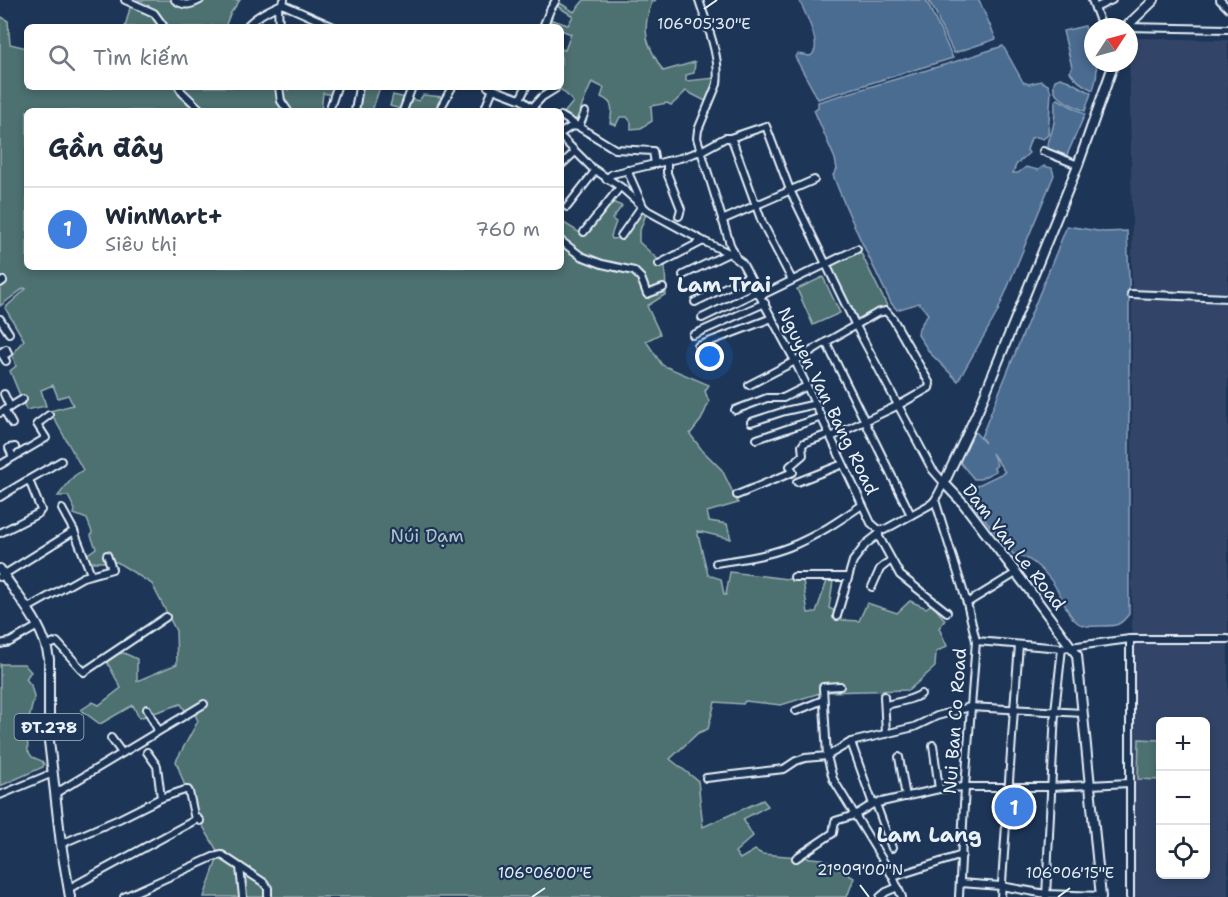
<!DOCTYPE html>
<html lang="vi">
<meta charset="utf-8">
<style>
body{margin:0;font-family:"Shantell Sans",sans-serif;background:#f2f2f3;color:#1f2937}
.controls{position:absolute;right:18px;bottom:18px;display:grid;overflow:hidden;border-radius:9px;box-shadow:0 3px 9px #0003}
.controls button{width:54px;height:54px;display:grid;place-items:center;padding:0;border:0;border-bottom:2px solid #e0e1e3;background:#fff;color:#1f2937;font:30px sans-serif}
.compass{position:absolute;left:1084px;top:18px;width:54px;height:54px;border-radius:50%;background:#fff;box-shadow:0 3px 9px #0003;rotate:54deg}
.you{position:absolute;left:710px;top:357px;width:21px;height:21px;margin:-15px;border:4px solid #fff;border-radius:50%;background:#1a73e8;box-shadow:0 0 0 9px #1a73e833}
.badge{display:grid;place-items:center;width:39px;height:39px;border-radius:50%;background:#84754c;color:#fff;font-size:20px;font-weight:700}
.pin{position:absolute;translate:-50% -50%;border:3px solid #fff;box-shadow:0 2px 6px #0006}
.list{margin:0;padding:0;list-style:none}
h2{display:flex;justify-content:space-between;align-items:center;height:78px;margin:0;padding:0 24px;font-size:26px}
h2 small{font-size:20px;font-weight:400;color:#747a83}
.list li{display:grid;grid-template-columns:39px 1fr auto;gap:18px;align-items:center;box-sizing:border-box;height:84px;padding:0 24px;border-top:2px solid #e0e1e3}
.list b{display:block;font-size:22px;white-space:nowrap}
.list p{margin:0;font-size:20px;white-space:nowrap;color:#747a83}
.list em{font-size:20px;font-style:normal;color:#747a83}
.icon{flex:none;width:33px;height:33px;fill:none;stroke:currentColor;stroke-width:2;stroke-linecap:round;stroke-linejoin:round}
.map{position:relative;flex:none;width:1228px;height:897px;overflow:hidden}
.search{position:absolute;background:#fff;box-shadow:0 3px 9px #0003;left:24px;top:24px;width:540px;height:66px;display:flex;align-items:center;gap:15px;box-sizing:border-box;padding:0 21px;border-radius:9px;color:#747a83;font-size:22px}
.panel{position:absolute;background:#fff;box-shadow:0 3px 9px #0003;left:24px;top:108px;width:540px;height:162px;border-radius:9px}
.map>svg:first-child{display:block}
.built{fill:#324468;fill-rule:evenodd}
.green{fill:#4d7071;stroke:#9ab0b4;stroke-width:1.5}
.water{fill:#4b6c91;stroke:#8aa1ba;stroke-width:1.5}
.lines{fill:none;stroke-linecap:round;stroke-linejoin:round}
.minor-casing{stroke:#e8f1f8;stroke-width:10}
.major-casing{stroke:#e8f1f8;stroke-width:12}
.minor{stroke:#1d3557;stroke-width:6}
.major{stroke:#1d3557;stroke-width:8}
.ticks{fill:none;stroke:#e8f1f8;stroke-width:2}
.labels{text-anchor:middle;stroke-width:4.5;stroke-linejoin:round;paint-order:stroke}
.shield{fill:#1d3557;stroke:#abb9c8;stroke-width:1.5}
.shield-label{font-size:16px;font-weight:bold;fill:#e8f1f8}
.street-label{font-size:18px;fill:#e8f1f8;stroke:#1d3557}
.park-label{font-size:18px;fill:#b2c4c9;stroke:#1d3557}
.quarter-label{font-size:21px;font-weight:bold;fill:#e8f1f8;stroke:#1d3557}
.ticks-label{font-size:15px;text-anchor:middle;fill:#e8f1f8;stroke:#1d3557;stroke-width:4.5;stroke-linejoin:round;paint-order:stroke}
</style>
<div class="map">
<svg width="1228" height="897" viewBox="0 0 1228 897">
<rect width="100%" height="100%" fill="#1d3557"/>
<filter id="ink" filterUnits="userSpaceOnUse"><feTurbulence type="fractalNoise" baseFrequency=".0167" numOctaves="2"/><feDisplacementMap in="SourceGraphic" scale="12" xChannelSelector="R" yChannelSelector="G"/><feConvolveMatrix kernelMatrix="1 2 1 2 8 2 1 2 1" color-interpolation-filters="sRGB"/></filter>
<g filter="url(#ink)">
<!-- built -->
<path class="built" d="M1137 38 1228 40V897H1129L1132 650V225L1129 41ZM1160 722H1206V874H1160Z"/>
<!-- green -->
<g class="green">
<path d="M132 0H240L230 14 225 27 211 26 210 27H125Z"/>
<path d="M584 0H656L652 2C640 32 647 45 663 71L695 62 694 73 686 75V81L715 78 707 102 686 91 676 101 671 105 667 103 651 106 652 121 641 128 631 129V122L627 117H620L616 125 610 123C612 110 615 103 601 97L604 88 592 82 576 120 564 113 573 102 568 96 558 87H561V49L565 50 571 34 561 30V27H554L549 25 552 20 568 25 573 16 557 6 560 3 574 12Z"/>
<path d="M0 16 8 21 10 44 27 48V87H287L288 90 292 87H315V88L334 87 332 95 323 93 321 111H27V267H561V221L585 236 612 202 622 206 612 219 616 222 611 236 612 239 619 238 641 210 646 214 639 233V242L665 266 666 294 647 306 660 334 646 341 662 365 709 385 705 391 709 402 701 420 690 434 702 450 722 470 738 503 707 512 709 521 727 524 731 539 697 531 708 575 721 579 724 595H726L730 572 803 581 808 613 816 612 827 581H833L829 608 835 611 842 620 859 621 867 603 897 613 910 601 926 608 932 604 945 620 939 628 947 646 936 652 935 667 909 690 823 692 781 705 745 701 743 704 715 702 708 729 698 733 670 759 698 781 703 827 763 800 768 806 743 819 753 836 735 852 740 859 755 850 762 854 823 859 854 878 847 897H204L219 854 193 809 176 761 198 721 192 708 186 712 181 704 139 718 133 705 100 724 81 710 93 702 99 705 121 688 107 662 117 654 124 653 137 659V681L177 664 176 631 152 584 117 562H90L85 556 96 548 91 536 92 532 87 519 74 514 75 510 68 496H58L74 476 83 470 50 411 73 405 68 395 58 398 53 385 41 390 46 406 26 410 10 371 16 366 13 357 16 349 24 340 5 308 26 289 24 288 0 306Z"/>
<path d="M362 87H380L372 111H358Z"/>
<path d="M393 95 419 101 423 95 443 97 436 111H407L390 106Z"/>
<path d="M860 251 887 306 858 320 831 266Z"/>
<path d="M823 277 840 313 813 325 797 289Z"/>
<path d="M0 664H24L31 672 29 674 26 679 31 685 34 697 27 728 28 751 32 757 42 761 44 764 43 767 0 786Z"/>
<path d="M1139 739 1160 740V780L1138 779Z"/>
</g>
<!-- water -->
<g class="water">
<path d="M799 0H926L953 58 818 99 795 57 798 54 810 56C812 55 813 54 814 52 820 42 804 10 799 0Z"/>
<path d="M928 0H979L996 39 954 53 940 25 936 13Z"/>
<path d="M1085 26 1093 52V63H1096C1098 73 1096 80 1093 90 1084 86 1076 81 1070 72L1072 67 1063 31Z"/>
<path d="M1003 46 1023 82 1029 84 1041 81 1048 85 1051 92 1048 135 1043 139 1037 137 1031 138 1027 150 1029 153 1016 165 1013 173H1018L1026 167 1038 170 1044 166 1052 168 1054 175 997 313 958 381 930 353 918 335 919 328 928 314 919 303 897 310 891 303C871 261 849 219 833 175L837 169 835 159 814 110 818 107V102L954 62Z"/>
<path d="M1060 78 1069 81 1091 93 1085 111C1073 105 1047 96 1055 80Z"/>
<path d="M1058 99 1085 114 1066 157 1049 152C1046 141 1051 137 1053 127 1055 119 1055 109 1055 101Z"/>
<path d="M1067 226 1104 232 1127 231 1129 279V614C1120 626 1116 626 1101 626 1094 626 1085 628 1078 623 1068 616 1064 602 1058 591 1052 580 1044 571 1034 563 1027 558 1021 555 1013 554L972 504 974 496 972 488 1005 472 992 453 997 465 994 468 996 471 980 479H974L959 461 971 432H975L985 443 981 437Z"/>
</g>
<g class="lines">
<!-- minor casing -->
<g class="minor-casing">
<g id="minor">
<path d="M125 0 154 13 164 27"/>
<path d="M175 0C185 7 190 5 200 0"/>
<path d="M284 0 282 4 334 27"/>
<path d="M699 0C707 25 721 58 717 84L698 130 697 138 730 244 736 257"/>
<path d="M1092 0 1102 27"/>
<path d="M1220 0 1228 8"/>
<path d="M278 6 279 27"/>
<path d="M1095 8 1112 0"/>
<path d="M246 27C256 16 268 10 282 4"/>
<path d="M543 27 550 10 556 0"/>
<path d="M1126 27 1228 29"/>
<path d="M179 87 182 92 202 111"/>
<path d="M279 87 281 101 288 111"/>
<path d="M488 87 522 100 536 111"/>
<path d="M520 99 526 87"/>
<path d="M329 111 337 87"/>
<path d="M355 111 359 87"/>
<path d="M403 111 412 87"/>
<path d="M439 111 452 87"/>
<path d="M484 111 493 89"/>
<path d="M529 111 542 97 555 89"/>
<path d="M561 116 579 127 585 112"/>
<path d="M561 133 572 126 579 127 615 149 653 151 655 164"/>
<path d="M561 137 592 168 622 188 648 211 703 241 729 253 742 263 795 361 871 523 878 529 884 530 931 504 935 500"/>
<path d="M730 138 766 126 790 190 856 326 932 469 944 483 935 500 967 603 976 641 965 787 959 897"/>
<path d="M1043 151 1078 165"/>
<path d="M667 161V173L681 209 679 216"/>
<path d="M561 165 575 152"/>
<path d="M627 170 643 206"/>
<path d="M606 179 612 174 680 158 701 151 725 138H730L733 142 762 222 792 280"/>
<path d="M567 207 595 171"/>
<path d="M722 220 814 180"/>
<path d="M584 232 620 187"/>
<path d="M621 236 642 206"/>
<path d="M561 241 581 256 602 264 634 271 641 278 647 294 663 288"/>
<path d="M659 264 703 241"/>
<path d="M683 275 729 253"/>
<path d="M0 283 3 281"/>
<path d="M1131 294 1228 298"/>
<path d="M760 296 857 249"/>
<path d="M695 302 749 276"/>
<path d="M702 318 758 291"/>
<path d="M0 319 9 333"/>
<path d="M693 335 765 303"/>
<path d="M826 342 911 515"/>
<path d="M698 346 772 318"/>
<path d="M0 353 6 349 8 353 3 356 6 361"/>
<path d="M749 385 795 361 821 345 877 313 886 311 893 319 930 384 929 388 899 405 831 437"/>
<path d="M4 394 10 407"/>
<path d="M4 410 12 424"/>
<path d="M735 410 767 398H783L807 386"/>
<path d="M0 413 23 399"/>
<path d="M751 422 785 411 816 404"/>
<path d="M757 439 822 417"/>
<path d="M13 457 9 448 15 447"/>
<path d="M0 465 46 438 37 424 49 415"/>
<path d="M29 480 41 510"/>
<path d="M797 482 843 464"/>
<path d="M737 495 793 472 790 466 803 455 802 446 804 443 829 434"/>
<path d="M0 497C20 484 40 473 61 461"/>
<path d="M62 509 74 531 91 574"/>
<path d="M0 533 39 513"/>
<path d="M878 535 900 575 947 612"/>
<path d="M716 563C741 559 766 556 789 547 815 537 839 521 862 505"/>
<path d="M0 577 74 531"/>
<path d="M794 577H848"/>
<path d="M872 587 880 569 891 560"/>
<path d="M967 603 1016 573"/>
<path d="M28 608 83 577 112 569 107 555"/>
<path d="M837 616 853 561 866 544 879 534"/>
<path d="M976 641 1062 648 1130 639H1228"/>
<path d="M0 644 10 642 38 626"/>
<path d="M47 646 57 642 84 672 166 617"/>
<path d="M884 696 886 734"/>
<path d="M885 705C895 703 913 700 921 694"/>
<path d="M147 709 158 730"/>
<path d="M796 711 823 700"/>
<path d="M111 738 122 753"/>
<path d="M851 742 873 804"/>
<path d="M933 745 939 789"/>
<path d="M147 752 157 766 161 798"/>
<path d="M899 757 906 797"/>
<path d="M706 778 784 769 796 761 805 758 827 756 823 687 840 686"/>
<path d="M56 793 204 704"/>
<path d="M0 795 53 773"/>
<path d="M876 804 892 848"/>
<path d="M61 844 119 819 161 798 185 790H188L189 792 194 815 200 821"/>
<path d="M796 858 833 833 835 821 855 815 873 804 939 789 965 787H1051L1129 783"/>
<path d="M240 867 243 897"/>
<path d="M893 877 962 855"/>
<path d="M960 883 1001 886 1046 894 1101 896"/>
<path d="M68 889 197 819"/>
<path d="M124 897 213 857 222 855 263 882 268 888V897"/>
<path d="M880 897 886 892 898 887"/>
<path d="M902 897 893 877 833 779 827 756 851 742 914 727 937 716 970 707 1083 713"/>
<path d="M1001 897 1014 709 1019 645"/>
<path d="M1046 897 1055 711 1062 648"/>
<path d="M1130 897V639"/>
</g>
</g>
<!-- major casing -->
<g class="major-casing">
<g id="major">
<path d="M1126 27 1154 0"/>
<path d="M0 569C18 598 44 624 49 659V741L61 844 70 897"/>
<path d="M1101 897 1077 655 1033 595 963 503 944 483 978 411 1078 165 1114 63"/>
</g>
</g>
<!-- minor -->
<use href="#minor" class="minor"/>
<!-- major -->
<use href="#major" class="major"/>
</g>
</g>
<!-- ticks -->
<path class="ticks" d="M704 9 717 0M860 885 869 897M532 897 545 888M1058 897 1070 888"/>
<g class="labels">
<!-- shield labels -->
<rect class="shield" x="14.5" y="714" width="69" height="26" rx="4.5"/>
<g class="shield-label">
<text x="49" y="733">ĐT.278</text>
</g>
<!-- street labels -->
<g class="street-label">
<text transform="translate(828 401) rotate(64)" y="6">Nguyen Van Bang Road</text>
<text transform="translate(1014 547) rotate(52)" y="6">Dam Van Le Road</text>
<text transform="translate(955 721) rotate(-86)" y="6">Nui Ban Co Road</text>
</g>
<!-- park labels -->
<g class="park-label">
<text x="427" y="542">Núi Dạm</text>
</g>
<!-- quarter labels -->
<g class="quarter-label">
<text x="724" y="292">Lam Trai</text>
<text x="929" y="842">Lam Lang</text>
</g>
</g>
<g class="ticks-label">
<text x="704" y="29">106°05'30"E</text>
<text x="860" y="875">21°09'00"N</text>
<text x="545" y="878">106°06'00"E</text>
<text x="1070" y="878">106°06'15"E</text>
</g>
</svg>
<div class="controls">
<button>+</button>
<button>−</button>
<button><svg class="icon" aria-label="locate" viewBox="0 0 24 24"><circle cx="12" cy="12" r="6"/><path d="M12 2v4M12 18v4M2 12h4M18 12h4"/></svg></button>
</div>
<svg class="compass" viewBox="-18 -18 36 36"><path d="M0-13l5 13h-10z" fill="#e53935"/><path d="M0 13l5-13h-10z" fill="#747a83"/></svg>
<div class="you"></div>
<div class="pin badge" style="left:1014px;top:807px;background:#3f7fe0">1</div>
<div class="search"><svg class="icon" aria-label="search" viewBox="0 0 24 24"><circle cx="10" cy="10" r="6"/><path d="M15 15l6 6"/></svg>Tìm kiếm</div>
<section class="panel">
<h2>Gần đây<small></small></h2>
<ul class="list">
<li><span class="badge" style="background:#3f7fe0">1</span><div><b>WinMart+</b><p>Siêu thị</p></div><em>760 m</em></li>
</ul>
</section>
</div>
